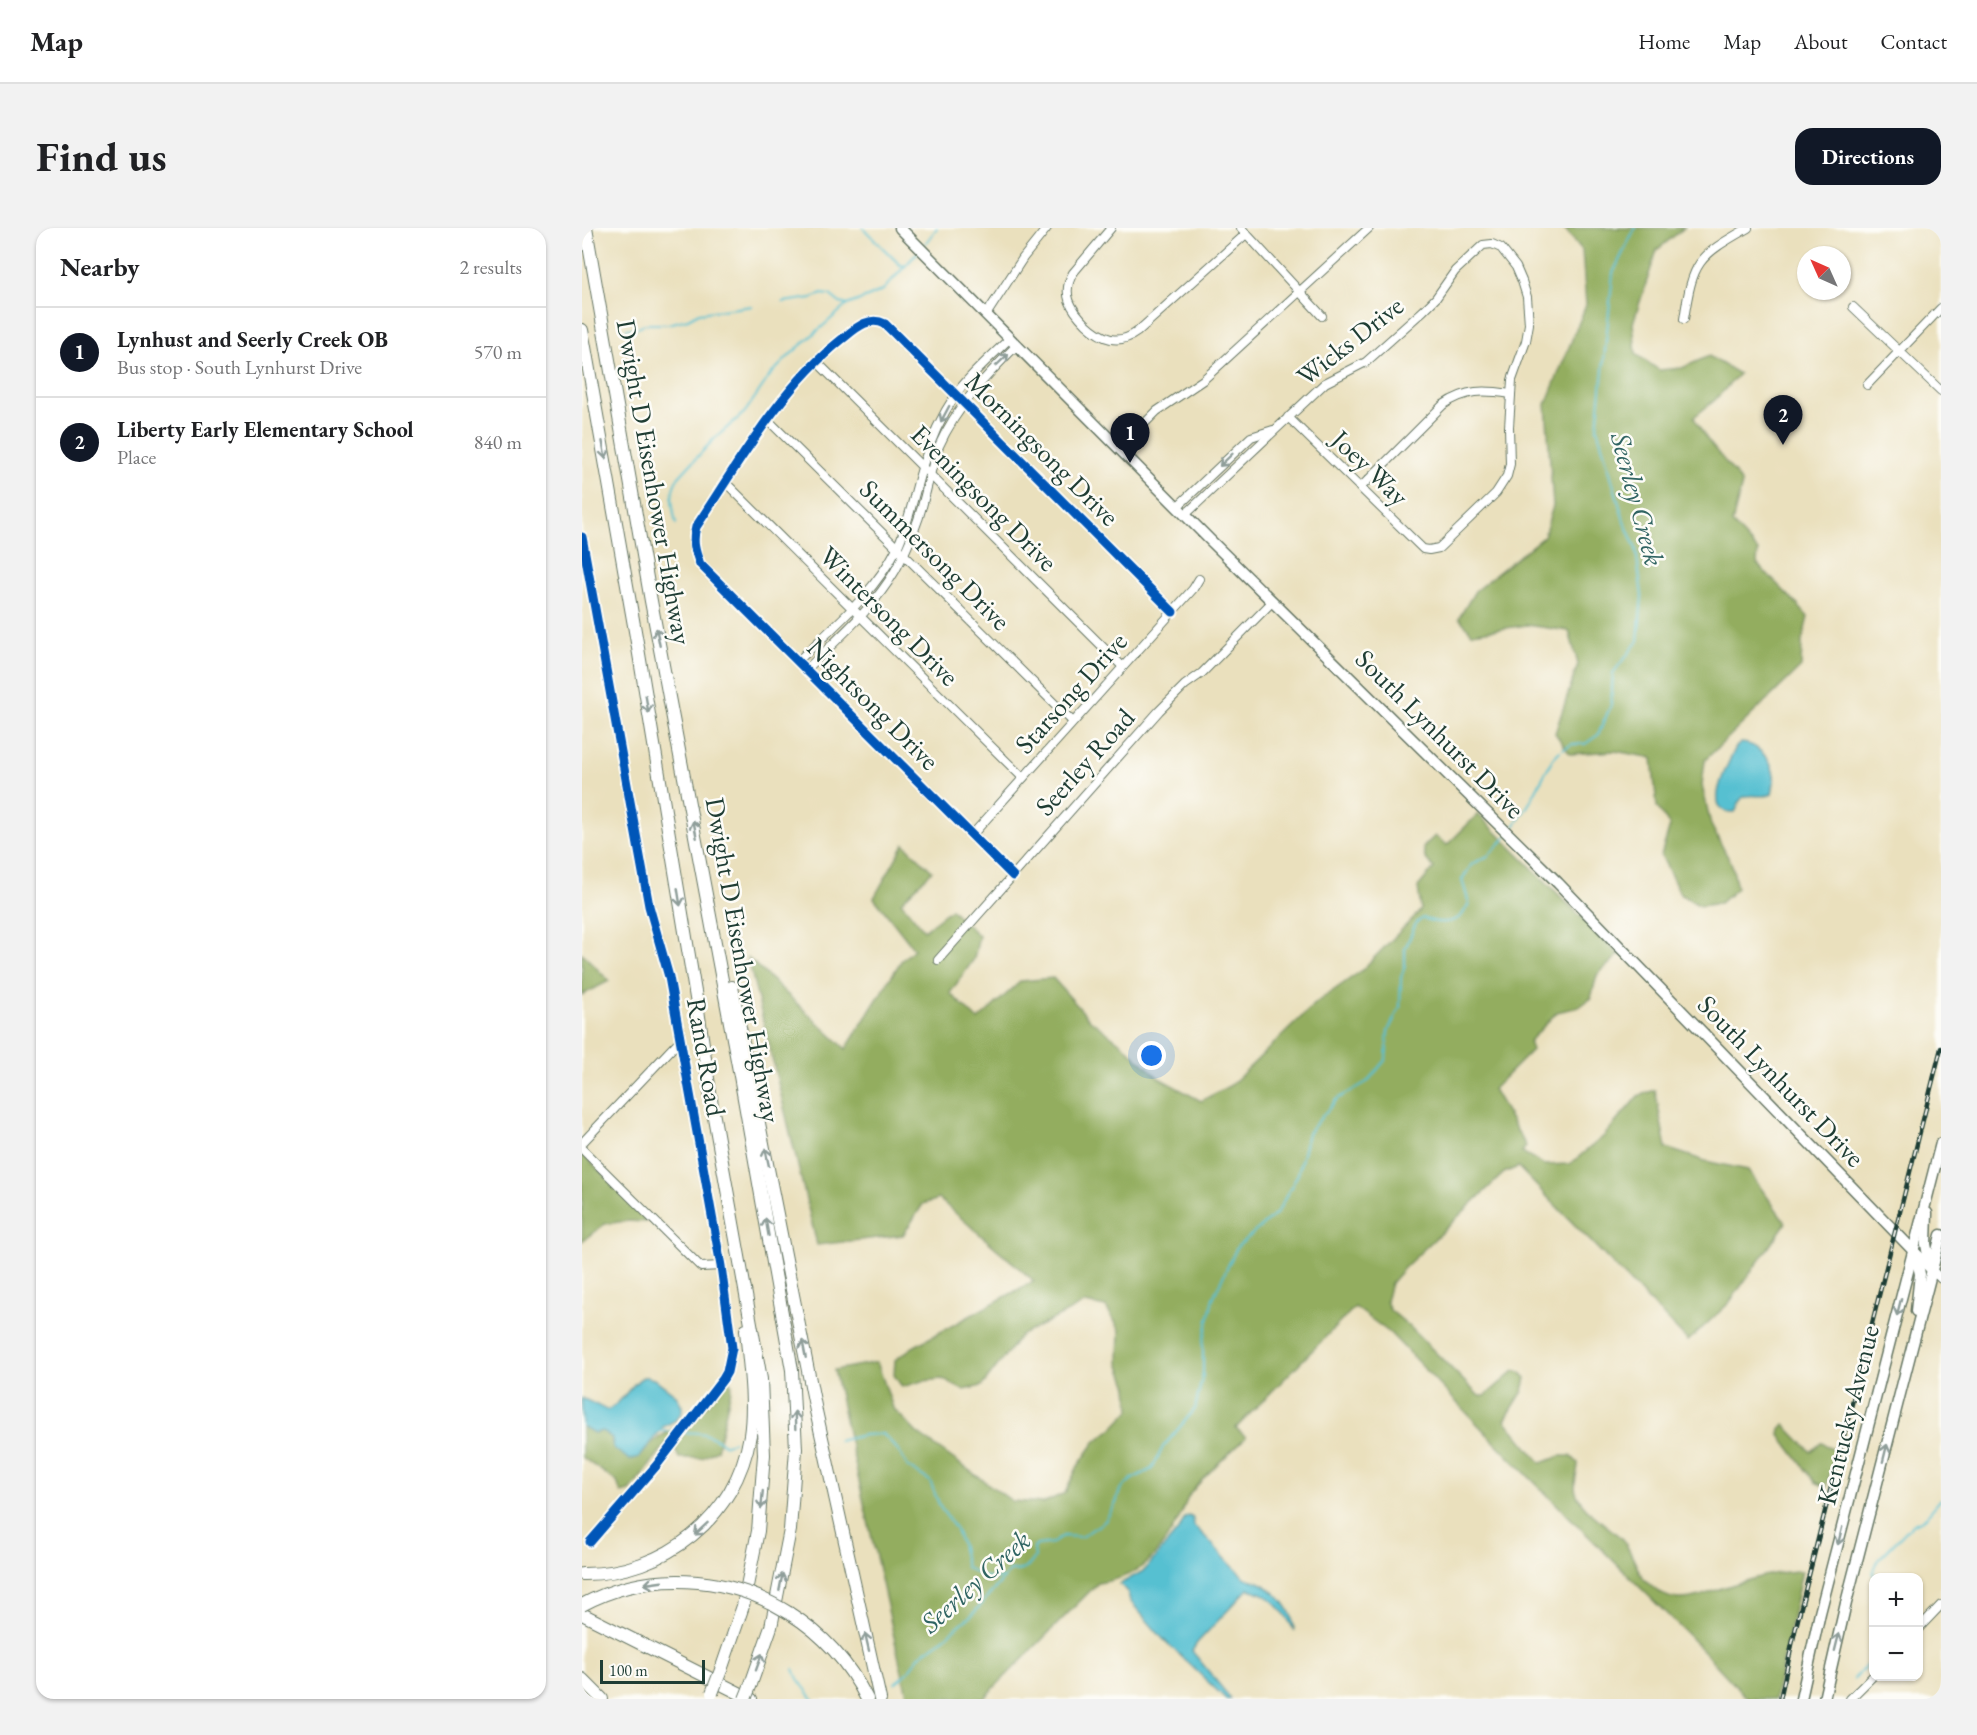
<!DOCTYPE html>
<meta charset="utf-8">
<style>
body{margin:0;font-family:"EB Garamond",serif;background:#f2f2f2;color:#202124}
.controls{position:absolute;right:18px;bottom:18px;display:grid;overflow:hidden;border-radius:12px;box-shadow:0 2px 4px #0004}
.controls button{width:54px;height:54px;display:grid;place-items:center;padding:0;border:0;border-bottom:2px solid #e0e0e0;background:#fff;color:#202124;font:30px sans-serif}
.compass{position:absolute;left:1215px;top:18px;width:54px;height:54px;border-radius:50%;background:#fff;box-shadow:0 2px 4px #0004;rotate:315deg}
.scale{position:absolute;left:18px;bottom:15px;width:105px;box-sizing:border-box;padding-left:6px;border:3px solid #1f3d34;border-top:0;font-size:16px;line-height:21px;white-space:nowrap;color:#1f3d34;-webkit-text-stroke:4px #fdfcf7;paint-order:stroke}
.you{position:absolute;left:570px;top:828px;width:21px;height:21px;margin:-15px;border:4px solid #fff;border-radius:50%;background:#1a73e8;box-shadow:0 0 0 9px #1a73e833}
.badge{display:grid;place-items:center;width:39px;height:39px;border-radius:50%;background:#111827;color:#fff;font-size:20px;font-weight:700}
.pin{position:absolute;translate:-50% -50px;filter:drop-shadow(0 2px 3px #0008)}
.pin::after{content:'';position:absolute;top:32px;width:21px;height:18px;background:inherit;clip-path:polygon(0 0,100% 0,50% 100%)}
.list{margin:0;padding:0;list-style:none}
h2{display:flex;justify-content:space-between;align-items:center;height:78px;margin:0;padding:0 24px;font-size:26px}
h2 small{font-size:20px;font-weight:400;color:#757577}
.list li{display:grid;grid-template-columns:39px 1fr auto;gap:18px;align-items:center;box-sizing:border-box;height:90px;padding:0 24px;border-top:2px solid #e0e0e0}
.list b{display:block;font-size:22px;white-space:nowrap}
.list p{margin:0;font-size:20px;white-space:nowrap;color:#757577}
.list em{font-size:20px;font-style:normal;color:#757577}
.map{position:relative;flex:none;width:1359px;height:1471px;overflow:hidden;border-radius:18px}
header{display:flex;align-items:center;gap:36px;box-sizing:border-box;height:84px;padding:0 30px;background:#fff;border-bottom:2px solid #e0e0e0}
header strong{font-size:28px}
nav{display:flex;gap:33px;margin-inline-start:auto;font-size:21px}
.intro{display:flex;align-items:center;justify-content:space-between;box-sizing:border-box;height:144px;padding:0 36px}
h1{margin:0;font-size:42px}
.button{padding:15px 27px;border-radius:18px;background:#111827;color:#fff;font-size:21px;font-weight:700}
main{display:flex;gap:36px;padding:0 36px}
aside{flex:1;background:#fff;border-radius:18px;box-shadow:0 2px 4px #0004}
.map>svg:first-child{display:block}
.forest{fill:#93ad5f;stroke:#59754a;stroke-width:1.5}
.water{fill:#56c0d1;stroke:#3a7e82;stroke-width:1.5}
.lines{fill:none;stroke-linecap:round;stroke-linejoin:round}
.stream{stroke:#56c0d1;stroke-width:2}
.minor-casing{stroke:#667664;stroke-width:10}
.major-casing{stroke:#667664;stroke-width:13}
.highway-casing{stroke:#667664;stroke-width:14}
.minor{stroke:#fff;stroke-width:8}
.major{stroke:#fff;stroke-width:10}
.highway{stroke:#fff;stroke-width:12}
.rail-casing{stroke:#1f3d34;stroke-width:4.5}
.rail{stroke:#fdfcf7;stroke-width:2;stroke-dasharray:7;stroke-linecap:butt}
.highway-bridge-casing{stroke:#667664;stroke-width:14;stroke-linecap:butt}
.highway-bridge{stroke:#fff;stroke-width:12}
.cycleway-casing{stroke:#fdfcf7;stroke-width:13}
.cycleway{stroke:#0057b8;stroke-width:9}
.oneway{stroke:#8f9e9a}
.labels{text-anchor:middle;stroke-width:5;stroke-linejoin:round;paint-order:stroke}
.street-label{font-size:27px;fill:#1f3d34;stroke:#fdfcf7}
.water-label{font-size:28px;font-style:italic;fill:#306463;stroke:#fdfcf7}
</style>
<header>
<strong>Map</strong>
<nav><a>Home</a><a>Map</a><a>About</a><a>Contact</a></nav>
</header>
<div class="intro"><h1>Find us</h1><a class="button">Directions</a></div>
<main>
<aside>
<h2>Nearby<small>2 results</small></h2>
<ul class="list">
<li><span class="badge">1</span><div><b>Lynhust and Seerly Creek OB</b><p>Bus stop · South Lynhurst Drive</p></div><em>570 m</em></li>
<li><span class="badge">2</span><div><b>Liberty Early Elementary School</b><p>Place</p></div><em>840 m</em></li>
</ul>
</aside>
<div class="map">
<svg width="1359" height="1471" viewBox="0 0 1359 1471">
<rect width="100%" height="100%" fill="#fdfcf7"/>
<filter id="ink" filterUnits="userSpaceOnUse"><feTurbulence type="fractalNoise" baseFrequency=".0167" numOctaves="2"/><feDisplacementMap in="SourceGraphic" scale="12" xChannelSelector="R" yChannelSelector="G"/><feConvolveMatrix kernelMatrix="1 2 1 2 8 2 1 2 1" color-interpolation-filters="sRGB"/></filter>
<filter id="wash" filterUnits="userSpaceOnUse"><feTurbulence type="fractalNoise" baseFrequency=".008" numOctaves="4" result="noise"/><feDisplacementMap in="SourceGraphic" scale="24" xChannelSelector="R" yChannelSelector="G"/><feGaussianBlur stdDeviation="1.35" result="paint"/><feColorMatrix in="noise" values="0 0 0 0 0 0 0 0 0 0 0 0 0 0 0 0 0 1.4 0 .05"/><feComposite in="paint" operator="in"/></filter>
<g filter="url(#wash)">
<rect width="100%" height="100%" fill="#eae0bd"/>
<!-- forest -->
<g class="forest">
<path d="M982 0H1102L1075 22 1051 95 1054 126 1077 142 1100 140 1127 128 1157 146 1133 172 1112 189C1123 215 1146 233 1160 256L1150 295 1176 323 1175 336 1213 374 1226 389 1220 413 1219 439 1123 532 1120 557 1129 597 1150 637 1155 660 1138 675 1118 678 1098 666 1079 627 1088 598 1075 579 1070 530 1033 523 988 526 973 505 996 436 987 403 945 397 890 405 877 390 893 363 962 308 971 278 964 176 1004 77 1000 22Z"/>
<path d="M896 586 1037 727 1015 747 1009 770 997 779 975 784 947 814 950 822 911 861 944 918 940 924 962 937 988 936 1022 908 1056 868 1073 862 1084 920 1123 933 1166 942 1204 995 1147 1075 1106 1113 936 939 922 945 822 1040 809 1055 804 1073 808 1082 826 1097 897 1168H903L932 1143 938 1144 944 1150 941 1163 923 1192 957 1233 960 1235 978 1228H989L996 1235C996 1243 993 1249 993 1257 992 1279 1028 1298 1040 1311 1051 1324 1054 1345 1068 1357 1076 1365 1085 1370 1096 1371 1111 1372 1126 1365 1140 1360 1166 1352 1193 1343 1220 1343L1193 1471H1166L1107 1408 927 1229 808 1105 773 1079 654 1200 664 1209C646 1227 623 1246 608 1266 603 1274 601 1284 596 1292 576 1328 559 1349 516 1355L401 1471H326L252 1142 295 1134 311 1180 335 1205 430 1273 461 1275 483 1265 496 1238 513 1214 531 1200 548 1182 546 1159 537 1135 538 1102 524 1079 503 1075 438 1108 400 1158 381 1162 360 1151 341 1153 320 1159 312 1147 313 1132 331 1119 452 1053 357 971 341 976 321 1007 235 1017 166 730 264 821 319 733 332 721 292 670 322 616 350 643 319 674 342 702 369 681 397 708 392 731 368 765 396 792 439 753 471 750 508 792 539 815 577 850 619 873 649 857 735 774 779 743 839 682 836 659 852 640 843 630 841 619 853 608 865 617Z"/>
<path d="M0 725 27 753 0 767Z"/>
<path d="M0 925 60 986 64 994 44 993 23 996 0 1013Z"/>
<path d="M146 1152 150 1157 135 1222 120 1230H97L92 1219 100 1207Z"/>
<path d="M1203 1197 1229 1224 1239 1215 1255 1222 1244 1259 1233 1254 1197 1206 1198 1201Z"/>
<path d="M0 1198 12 1205 20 1203 30 1210V1216L57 1229C69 1213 81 1206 98 1198L48 1263 39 1265 35 1254 0 1229Z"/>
</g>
<!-- water -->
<g class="water">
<path d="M1159 515C1176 515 1189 532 1192 547 1193 552 1191 560 1190 566 1182 571 1167 564 1160 570 1156 574 1156 580 1153 584 1117 587 1147 534 1154 519Z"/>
<path d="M61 1149H66L74 1152 94 1167 100 1178V1184L94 1192 81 1199 57 1229 48 1232 31 1220 30 1210 20 1203 12 1205 0 1198V1170L25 1182C40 1176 47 1157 61 1149Z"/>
<path d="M607 1288 611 1290 612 1298C630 1313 643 1333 661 1348 666 1352 673 1352 679 1355 696 1365 713 1383 712 1403 704 1384 687 1364 666 1361L615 1415 610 1423 649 1471H644L581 1411 548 1373 546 1365 538 1356 563 1342 598 1300 603 1289Z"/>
</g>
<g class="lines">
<!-- stream -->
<g class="stream">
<path d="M281 0 318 37 323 38"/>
<path d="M342 17 355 0"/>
<path d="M201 74 230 70 240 66 248 67 258 75 265 77 288 68 301 62 336 24"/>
<path d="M44 101 56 100 62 96H86L106 91 117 85 170 78"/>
<path d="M94 296C91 280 86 265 96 250L131 212 163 184 189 146 210 125 265 77"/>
<path d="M981 521 990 516H1003L1016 507 1029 477 1031 445 1056 413 1060 368 1054 321 1042 293 1015 200 1031 45 1053 0"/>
<path d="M929 603 947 576 971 530 978 523"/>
<path d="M77 1203H97"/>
<path d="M103 1205C112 1204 122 1205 130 1209 136 1211 138 1215 144 1217L152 1213"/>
<path d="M256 1213 282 1207 301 1206 316 1222 326 1239 348 1253 358 1279 373 1300 379 1315 384 1339C395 1346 406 1353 420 1350"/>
<path d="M1292 1350 1291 1345 1296 1332 1331 1296 1341 1292 1359 1271"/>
<path d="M212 1441 216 1451 231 1471"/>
<path d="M1272 1451 1292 1429"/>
<path d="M313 1455 326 1444 338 1427 357 1414 391 1386 428 1343C441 1343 446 1341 453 1329L452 1320 455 1317 471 1315 481 1308 499 1309 523 1293 534 1275 538 1262 550 1251 570 1241 581 1219 613 1181 621 1146V1115L631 1070 655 1019 695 985 716 946 726 905 755 871 785 854 804 831 806 803 818 779 819 749 823 738V721L834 695 841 690C852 695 868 697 879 688 882 685 885 679 887 675L880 652 890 636 906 628 925 608"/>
</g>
</g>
</g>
<g filter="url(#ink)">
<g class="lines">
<!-- minor casing -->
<g class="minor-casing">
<g id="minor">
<path d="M529 0 491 45C479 66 489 81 504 96 520 111 536 118 555 104L664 6"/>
<path d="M659 0 740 88"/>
<path d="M1271 79 1359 163"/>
<path d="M404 87 441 30 465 0"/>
<path d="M1102 91C1111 33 1115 29 1166 0"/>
<path d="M234 133 540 438"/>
<path d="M1285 157 1359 80"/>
<path d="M185 191 491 494"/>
<path d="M532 213 561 197 575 183 621 152 787 0"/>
<path d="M547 228 561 197"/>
<path d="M144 255 441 550"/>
<path d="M778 260 861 177C885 161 901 162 929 166"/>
<path d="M596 278 669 209 691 202"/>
<path d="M604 286 743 155 784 134 841 83 854 70 873 43 901 17 910 16 919 20 934 39 940 53 945 69 947 96 944 113 930 152 927 199 928 236 925 248 914 265 857 320 847 322 841 321 706 189"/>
<path d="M0 309 67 678 87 749 139 1038 150 1120 145 1144 141 1151 74 1238 8 1314"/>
<path d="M216 433C252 398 292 366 315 320 328 293 332 264 341 237 348 213 360 187 374 166 388 146 410 128 428 110"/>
<path d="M224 442C255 411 291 381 313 343 326 320 336 296 342 271 347 253 350 235 357 218 375 178 404 148 435 117"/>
<path d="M390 607 611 361 617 351"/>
<path d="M431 648 118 336C113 323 110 313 114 299 158 233 197 162 259 112 272 102 286 87 303 96L591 384"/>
<path d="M356 732 577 483 603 457 620 445 691 373"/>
<path d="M0 915 98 812"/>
<path d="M0 921 119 1039 139 1038"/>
<path d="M1350 1042 1359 1051"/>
<path d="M1336 1401 1359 1377"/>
<path d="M1268 1471 1292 1447"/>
</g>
</g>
<!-- major casing -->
<g class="major-casing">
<g id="major">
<path d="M318 0 628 312 976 655 1350 1042"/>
<path d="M1345 985 1344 1016 1348 1038"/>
<path d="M1334 1083 1338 1046 1334 1028"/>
<path d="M1219 1471 1238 1385 1359 915"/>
<path d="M1242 1471 1264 1375 1359 1007"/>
</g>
</g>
<!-- highway casing -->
<g class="highway-casing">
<g id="highway">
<path d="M4 0 69 373 158 848 210 1142 214 1221 208 1302 189 1399 169 1456"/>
<path d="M0 102 56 420 116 782 130 878 179 1151 182 1227 176 1303 161 1378 139 1442"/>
<path d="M150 759 234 1183 298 1471"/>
<path d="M0 1346C82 1347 155 1289 168 1207 173 1173 167 1136 164 1102"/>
<path d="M207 1385C241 1406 267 1435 285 1471"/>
<path d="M0 1386 169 1471"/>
<path d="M0 1451 20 1471"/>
</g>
</g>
<!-- minor -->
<use href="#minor" class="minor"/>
<!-- major -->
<use href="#major" class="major"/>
<!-- highway -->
<use href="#highway" class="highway"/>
<!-- rail casing -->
<g class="rail-casing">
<path id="rail" d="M1198 1471 1213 1403 1359 820"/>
</g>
<!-- rail -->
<use href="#rail" class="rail"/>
<!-- highway-bridge casing -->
<g class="highway-bridge-casing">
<g id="highway-bridge">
<path d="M0 1377C65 1342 145 1346 207 1385"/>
<path d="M130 1465 139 1442"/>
<path d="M163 1471 169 1456"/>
</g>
</g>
<!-- highway-bridge -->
<use href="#highway-bridge" class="highway-bridge"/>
<!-- cycleway casing -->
<g class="cycleway-casing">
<g id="cycleway">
<path d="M0 309 67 678 87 749 139 1038 150 1120 145 1144 141 1151 74 1238 8 1314"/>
<path d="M431 648 118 336C113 323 110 313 114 299 158 233 197 162 259 112 272 102 286 87 303 96L591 384"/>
</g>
</g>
<!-- cycleway -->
<use href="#cycleway" class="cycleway"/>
</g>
<!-- one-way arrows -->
<defs><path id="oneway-shaft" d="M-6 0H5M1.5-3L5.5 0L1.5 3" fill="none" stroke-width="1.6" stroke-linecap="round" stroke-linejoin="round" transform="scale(1.5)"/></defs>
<g class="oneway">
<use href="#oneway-shaft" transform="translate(420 132) rotate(-44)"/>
<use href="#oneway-shaft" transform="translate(363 186) rotate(118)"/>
<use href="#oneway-shaft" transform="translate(22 222) rotate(80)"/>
<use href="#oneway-shaft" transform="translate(644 232) rotate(136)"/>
<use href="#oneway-shaft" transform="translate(76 409) rotate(-101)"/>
<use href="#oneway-shaft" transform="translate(65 476) rotate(81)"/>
<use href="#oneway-shaft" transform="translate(113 601) rotate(-101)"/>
<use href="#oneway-shaft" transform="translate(97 669) rotate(81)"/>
<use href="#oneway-shaft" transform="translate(185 929) rotate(-102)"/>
<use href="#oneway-shaft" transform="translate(185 999) rotate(-100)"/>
<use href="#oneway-shaft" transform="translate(1317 1079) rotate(104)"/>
<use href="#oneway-shaft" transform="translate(222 1121) rotate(-101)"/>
<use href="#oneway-shaft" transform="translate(213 1192) rotate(-92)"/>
<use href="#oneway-shaft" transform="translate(1303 1225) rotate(-76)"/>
<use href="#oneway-shaft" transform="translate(180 1272) rotate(95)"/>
<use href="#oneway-shaft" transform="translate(119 1301) rotate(137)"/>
<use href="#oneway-shaft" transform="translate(1258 1308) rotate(104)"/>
<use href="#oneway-shaft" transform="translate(199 1354) rotate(-79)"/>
<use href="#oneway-shaft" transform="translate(71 1355) rotate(172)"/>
<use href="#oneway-shaft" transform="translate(285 1414) rotate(-103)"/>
<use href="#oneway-shaft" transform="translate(1255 1414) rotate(-76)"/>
<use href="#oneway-shaft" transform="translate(177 1434) rotate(-70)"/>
</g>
</g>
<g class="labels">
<!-- street labels -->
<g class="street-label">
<text transform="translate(768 113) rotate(-38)" y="9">Wicks Drive</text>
<text transform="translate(460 221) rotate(45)" y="9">Morningsong Drive</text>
<text transform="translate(788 240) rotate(44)" y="9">Joey Way</text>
<text transform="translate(72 254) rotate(80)" y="9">Dwight D Eisenhower Highway</text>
<text transform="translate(402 270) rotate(45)" y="9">Eveningsong Drive</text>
<text transform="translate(353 327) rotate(45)" y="9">Summersong Drive</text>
<text transform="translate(307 388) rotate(45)" y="9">Wintersong Drive</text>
<text transform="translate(489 465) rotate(-48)" y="9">Starsong Drive</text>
<text transform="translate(291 476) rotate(45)" y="9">Nightsong Drive</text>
<text transform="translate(858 506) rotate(45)" y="9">South Lynhurst Drive</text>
<text transform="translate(503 534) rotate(-48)" y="9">Seerley Road</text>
<text transform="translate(161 732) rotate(80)" y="9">Dwight D Eisenhower Highway</text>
<text transform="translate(124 829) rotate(80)" y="9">Rand Road</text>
<text transform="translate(1199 853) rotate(46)" y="9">South Lynhurst Drive</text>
<text transform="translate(1266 1187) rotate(-76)" y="9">Kentucky Avenue</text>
</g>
<!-- water labels -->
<g class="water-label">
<text transform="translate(1056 271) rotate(75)" y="10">Seerley Creek</text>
<text transform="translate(393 1353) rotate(-42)" y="10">Seerley Creek</text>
</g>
</g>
</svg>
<div class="controls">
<button>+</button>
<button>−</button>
</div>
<svg class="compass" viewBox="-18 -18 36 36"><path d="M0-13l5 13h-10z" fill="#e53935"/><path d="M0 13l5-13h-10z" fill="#757577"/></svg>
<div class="scale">100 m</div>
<div class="you"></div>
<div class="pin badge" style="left:548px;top:235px">1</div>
<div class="pin badge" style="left:1201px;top:217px">2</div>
</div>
</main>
